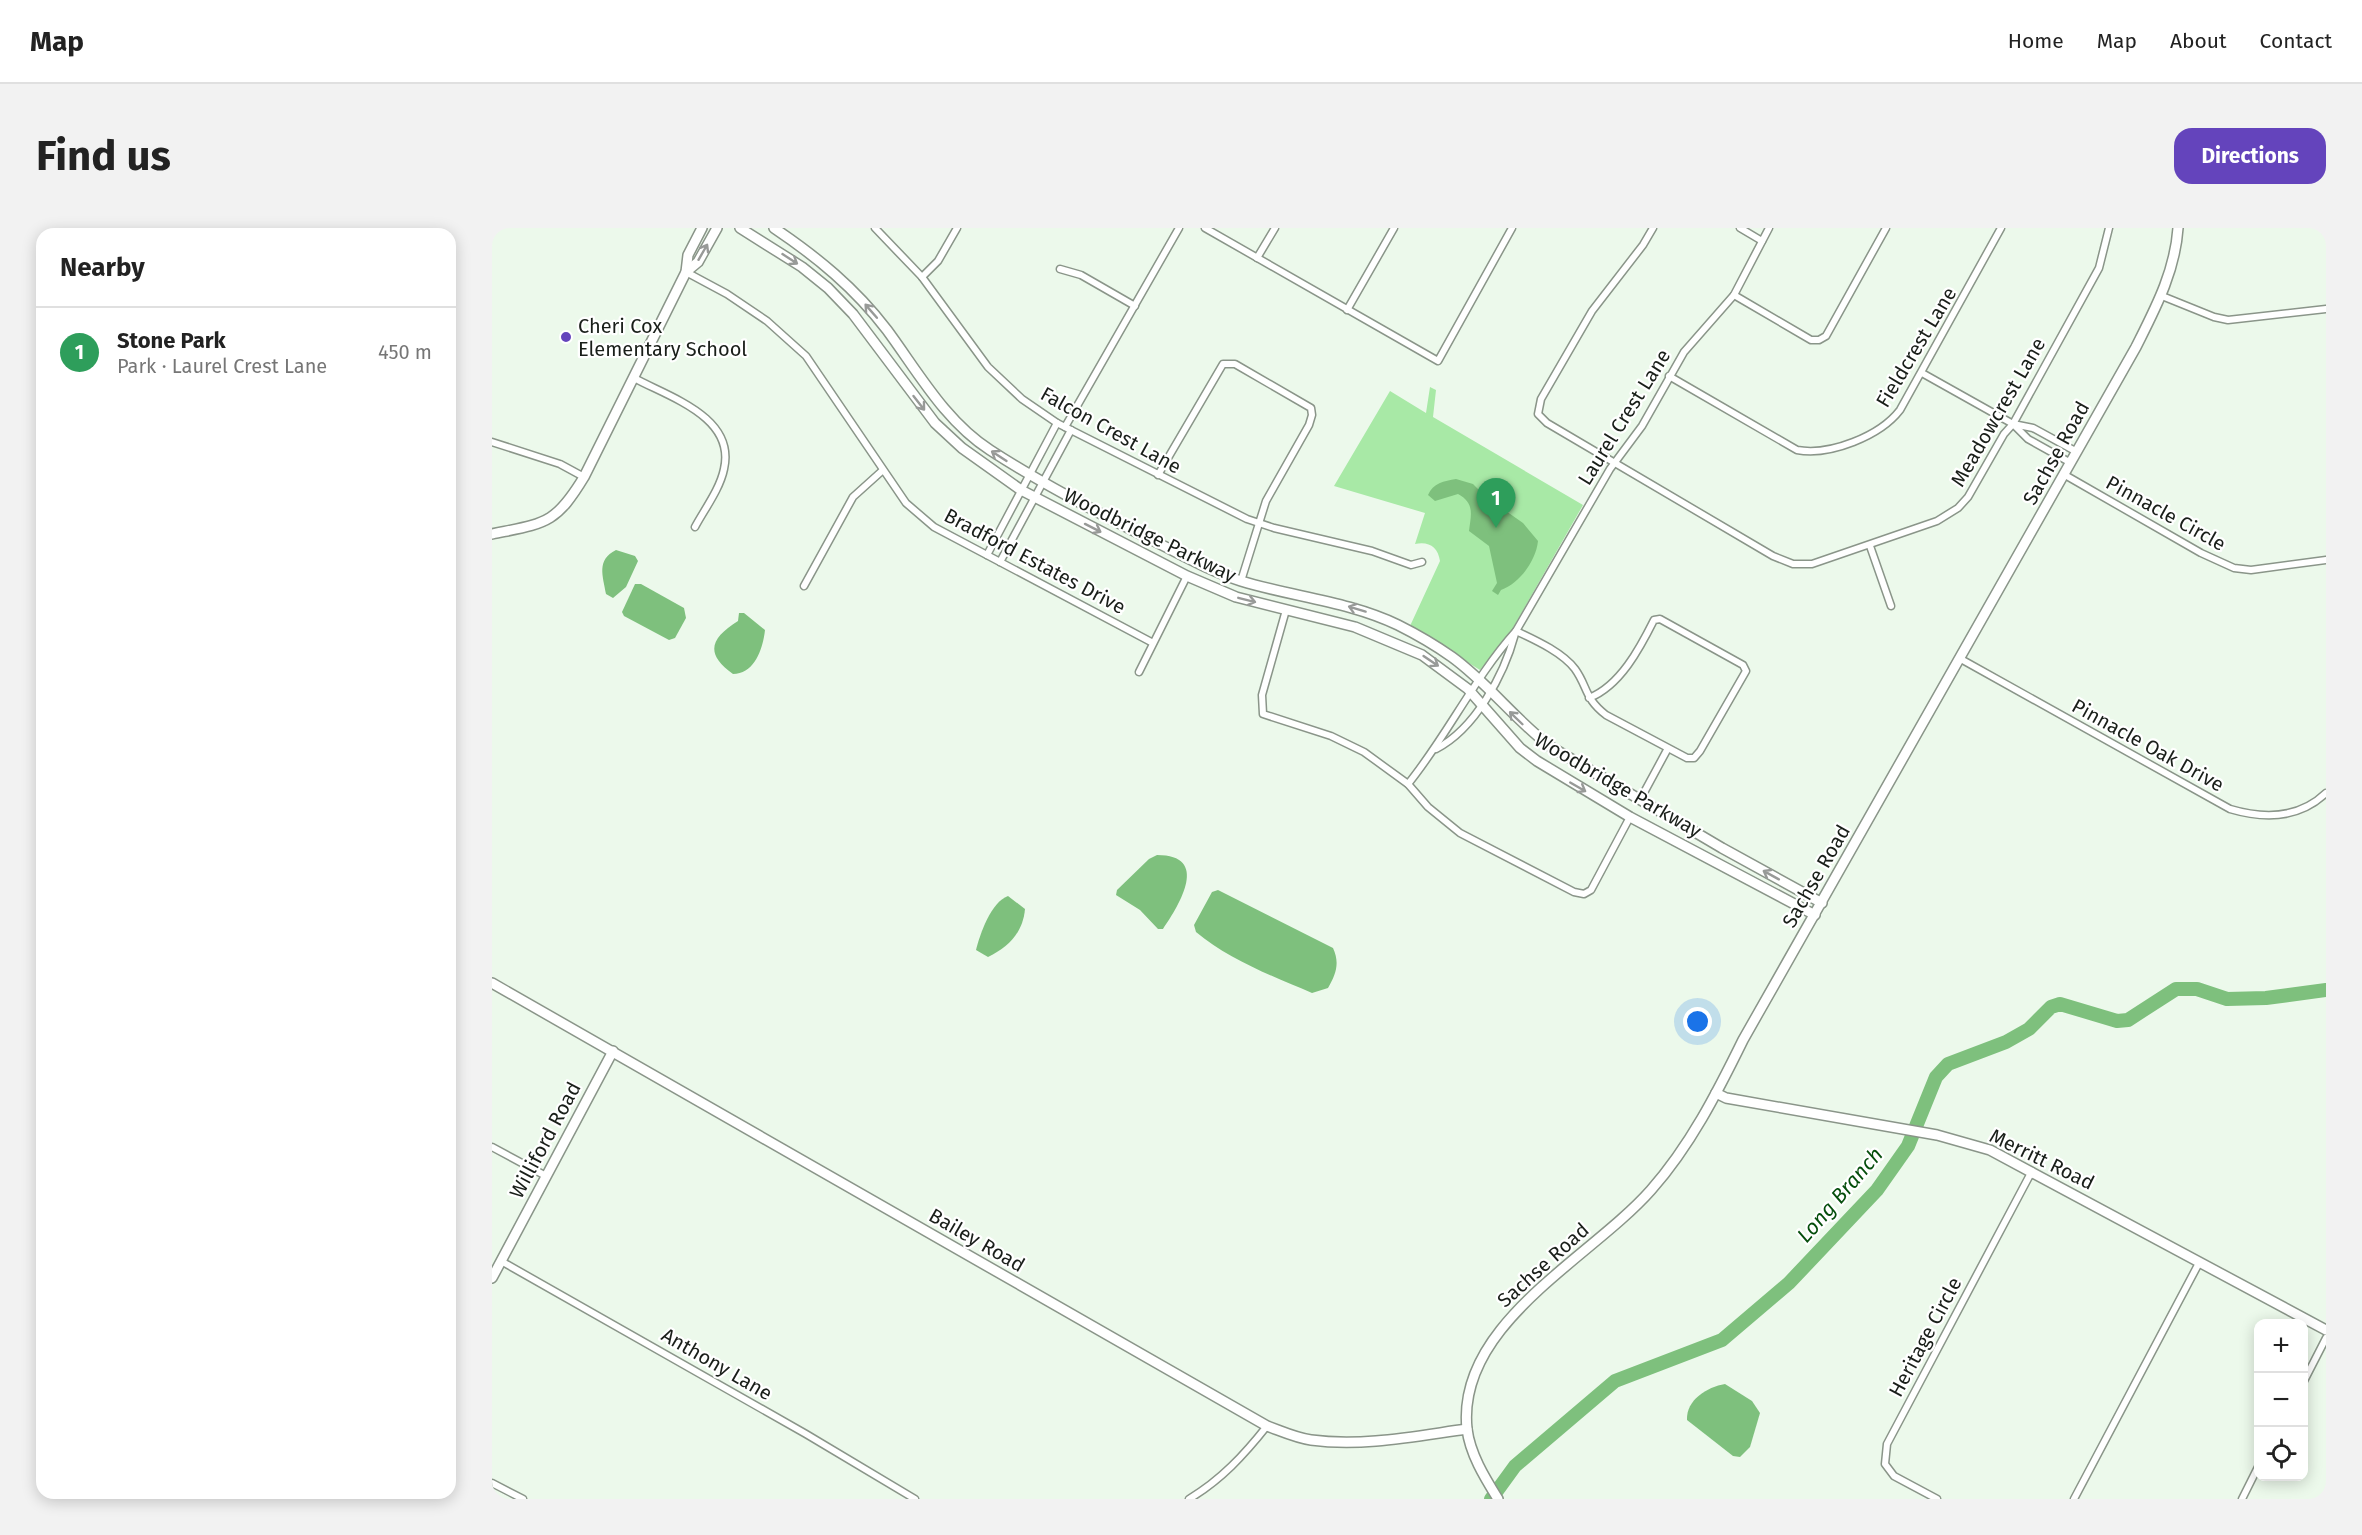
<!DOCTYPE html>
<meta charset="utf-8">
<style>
body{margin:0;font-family:"Fira Sans",sans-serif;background:#f2f2f2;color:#222}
.controls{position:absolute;right:18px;bottom:18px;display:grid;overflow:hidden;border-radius:12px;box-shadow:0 3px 15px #0003}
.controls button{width:54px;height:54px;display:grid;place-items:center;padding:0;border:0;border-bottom:2px solid #e0e0e0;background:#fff;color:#222;font:30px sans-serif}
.you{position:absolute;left:1206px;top:794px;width:21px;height:21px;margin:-15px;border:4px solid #fff;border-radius:50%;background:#1a73e8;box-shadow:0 0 0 9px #1a73e833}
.badge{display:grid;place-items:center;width:39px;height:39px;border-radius:50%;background:#6444bc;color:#fff;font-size:20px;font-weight:700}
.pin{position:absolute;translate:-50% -50px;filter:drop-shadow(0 2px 3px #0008)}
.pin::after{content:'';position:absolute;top:32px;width:21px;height:18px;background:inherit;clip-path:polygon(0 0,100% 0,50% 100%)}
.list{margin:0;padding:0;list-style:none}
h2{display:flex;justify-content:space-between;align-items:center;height:78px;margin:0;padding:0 24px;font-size:26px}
h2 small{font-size:20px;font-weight:400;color:#767676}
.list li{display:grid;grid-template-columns:39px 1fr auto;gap:18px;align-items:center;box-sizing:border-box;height:90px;padding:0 24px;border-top:2px solid #e0e0e0}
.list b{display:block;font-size:22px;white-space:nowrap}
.list p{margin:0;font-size:20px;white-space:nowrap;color:#767676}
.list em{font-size:20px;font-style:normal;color:#767676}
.icon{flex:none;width:33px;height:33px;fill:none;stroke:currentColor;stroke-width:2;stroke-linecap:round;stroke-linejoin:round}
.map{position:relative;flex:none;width:1834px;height:1271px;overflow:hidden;border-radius:18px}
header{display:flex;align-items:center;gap:36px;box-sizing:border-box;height:84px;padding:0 30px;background:#fff;border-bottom:2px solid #e0e0e0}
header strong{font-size:28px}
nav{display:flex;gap:33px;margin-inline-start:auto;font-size:21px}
.intro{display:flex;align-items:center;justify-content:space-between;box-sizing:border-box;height:144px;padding:0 36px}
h1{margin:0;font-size:42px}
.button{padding:15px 27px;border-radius:18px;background:#6444bc;color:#fff;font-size:21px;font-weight:700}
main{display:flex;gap:36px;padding:0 36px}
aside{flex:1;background:#fff;border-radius:18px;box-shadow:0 3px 15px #0003}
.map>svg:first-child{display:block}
.green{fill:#a8e9a6}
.water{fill:#7ec07d}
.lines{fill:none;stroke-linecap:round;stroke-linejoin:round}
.river{stroke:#7ec07d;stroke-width:14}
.street-casing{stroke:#8a9589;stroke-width:9}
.secondary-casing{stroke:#8a9589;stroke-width:12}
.street{stroke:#fff;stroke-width:6}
.secondary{stroke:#fff;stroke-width:9}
.oneway{stroke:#989a98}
.poi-dot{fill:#6444bc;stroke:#fff;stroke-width:2}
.labels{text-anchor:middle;stroke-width:4.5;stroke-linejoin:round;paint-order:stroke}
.poi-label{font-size:20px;fill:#191e19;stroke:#fff;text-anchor:start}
.street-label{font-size:20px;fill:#191e19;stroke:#fff}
.water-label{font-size:21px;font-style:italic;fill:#054e0c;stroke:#fff}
</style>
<header>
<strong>Map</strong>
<nav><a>Home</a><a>Map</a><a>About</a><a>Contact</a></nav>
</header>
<div class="intro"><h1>Find us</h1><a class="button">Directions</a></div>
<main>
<aside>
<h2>Nearby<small></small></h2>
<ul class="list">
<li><span class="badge" style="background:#2e9e5b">1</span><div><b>Stone Park</b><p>Park · Laurel Crest Lane</p></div><em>450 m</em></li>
</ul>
</aside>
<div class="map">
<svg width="1834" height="1271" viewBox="0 0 1834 1271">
<rect width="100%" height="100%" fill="#ecf9eb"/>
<!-- green -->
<path class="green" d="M938 159 944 162 941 189 1091 277 1018 405 988 442 918 398 948 333C946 319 937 313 923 316L933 285 842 258 898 163 934 185Z"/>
<!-- water -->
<g class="water">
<path d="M964 251 981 256 994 269 1031 295 1046 313C1044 333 1027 356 1009 362L1006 367 1000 363 1005 355 997 318 977 303C979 287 983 275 966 266L943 273 936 267C941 255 952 253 964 251Z"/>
<path d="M124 322 143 328 146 333 134 359 121 370 114 366C111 348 104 332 124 322Z"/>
<path d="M143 356H149L192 380 194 390 183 410 177 412 132 388 130 384Z"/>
<path d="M247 385H252L273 402C271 420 263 446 241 446 212 425 219 410 246 393Z"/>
<path d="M665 627C718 627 688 676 671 701H666L648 682 624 667 625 662 657 631Z"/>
<path d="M726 662 841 720C848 735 844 746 836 760L820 765C782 749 736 731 704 704L702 697 720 664Z"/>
<path d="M516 668 533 681C531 704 517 719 496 729L484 722C488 706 499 674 516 668Z"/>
<path d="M1233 1156 1260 1173 1268 1185 1258 1219 1248 1229 1241 1228 1195 1192C1194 1172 1215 1159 1233 1156Z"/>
</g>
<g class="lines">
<!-- river -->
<path class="river" d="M999 1271 1023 1238 1123 1153 1230 1112 1297 1055 1385 962 1416 918 1444 849 1456 836 1514 814 1537 801 1559 779 1568 776 1625 793 1636 792 1684 761H1705L1735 771 1774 770 1834 762"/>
<!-- street casing -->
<g class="street-casing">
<g id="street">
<path d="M383 0 430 49 496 139 530 171 565 195 755 291 782 300 880 323 919 337 930 334"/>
<path d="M713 0 946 133 1020 0"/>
<path d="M1161 0 1151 17 1100 83 1049 171 1046 186 1055 195 1281 328 1301 336H1320L1445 293 1466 280 1476 269 1512 206 1521 196 1607 40 1617 0"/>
<path d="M1248 0 1270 13"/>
<path d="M765 30 783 0"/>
<path d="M568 41 589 47 643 78"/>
<path d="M194 44 235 66 275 93 314 128 414 275 442 299 661 415"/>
<path d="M430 49 446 33 465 0"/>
<path d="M1242 67 1319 112H1327L1334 108 1394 0"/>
<path d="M1670 68 1722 89 1736 92 1834 81"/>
<path d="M855 82 902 0"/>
<path d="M1430 145 1521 196 1536 211 1579 235"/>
<path d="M1177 148 1305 222C1338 228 1388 208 1408 182L1509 0"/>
<path d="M142 150C177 169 244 189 232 241 228 261 212 282 203 299"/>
<path d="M1521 196 1541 200 1585 224"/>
<path d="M573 199 687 0"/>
<path d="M0 214 68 236 92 249"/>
<path d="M666 247 731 136H743L819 180 820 187 817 197 774 273 749 353"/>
<path d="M1573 247 1709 325 1742 340 1759 342 1834 332"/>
<path d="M1378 318 1399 378"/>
<path d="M495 327 565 195"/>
<path d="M508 334 579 202"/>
<path d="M312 358 361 269 391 242"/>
<path d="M794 382 770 467 771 486 839 508 872 524 916 556 936 579 968 605 1082 664 1092 666 1099 662 1138 589"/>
<path d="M1024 403C1043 412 1070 424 1083 441 1096 459 1092 470 1114 487L1195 530H1202L1208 523 1254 443 1251 437 1168 391 1162 392C1148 420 1128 458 1097 470"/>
<path d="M1467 430 1738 581C1772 591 1807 591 1834 565"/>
<path d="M647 444 695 348"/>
<path d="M944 521C983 501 1012 447 1023 406"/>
<path d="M916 556C955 508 982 450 1024 403L1118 241 1150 198 1192 124 1242 67 1277 0"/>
<path d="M1148 572 1175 522"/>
<path d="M0 919 54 948"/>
<path d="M9 1033 314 1206 423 1271"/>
<path d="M1812 1153 1834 1110"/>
<path d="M0 1255 31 1271"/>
<path d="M697 1271C729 1252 752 1227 775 1198"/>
<path d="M1445 1271 1402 1248 1393 1236 1395 1216 1540 943"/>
<path d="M1582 1271 1707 1035"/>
<path d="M1750 1271 1766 1239"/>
</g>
</g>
<!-- secondary casing -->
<g class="secondary-casing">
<g id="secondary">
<path d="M248 0 310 39 336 60 361 86 443 195 470 220 529 262 695 348 744 369 863 399 930 427 976 461 1028 520 1045 533 1138 589 1323 687"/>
<path d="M282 0C325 29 363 60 395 102 426 144 453 193 498 222 550 256 606 285 662 313 690 327 718 343 749 353 801 369 856 373 906 397 924 406 943 417 960 429 996 455 1023 492 1059 519L1230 620 1330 675"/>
<path d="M194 44 206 34 225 0"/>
<path d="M0 306C53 295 63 297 92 249L194 44 196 27 210 0"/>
<path d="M0 755 775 1198C789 1203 804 1210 819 1212 871 1219 924 1208 975 1201"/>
<path d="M1224 865 1234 870 1445 907 1498 922 1834 1102"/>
<path d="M0 1050 121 823"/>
<path d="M1006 1271C993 1250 978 1226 975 1201 964 1096 1098 1031 1159 962 1198 918 1225 865 1251 812L1644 119C1663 81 1683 44 1686 0"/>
</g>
</g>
<!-- street -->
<use href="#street" class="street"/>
<!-- secondary -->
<use href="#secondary" class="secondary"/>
</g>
<!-- one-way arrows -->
<defs><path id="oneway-shaft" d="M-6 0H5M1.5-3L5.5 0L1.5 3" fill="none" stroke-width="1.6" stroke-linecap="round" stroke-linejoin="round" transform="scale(1.5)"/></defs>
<g class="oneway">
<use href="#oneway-shaft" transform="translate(211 24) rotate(-60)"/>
<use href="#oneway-shaft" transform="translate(298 31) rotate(33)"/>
<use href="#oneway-shaft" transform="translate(379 83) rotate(-131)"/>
<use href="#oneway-shaft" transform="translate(427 175) rotate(52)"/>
<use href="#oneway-shaft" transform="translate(507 228) rotate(-147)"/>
<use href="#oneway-shaft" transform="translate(601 300) rotate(27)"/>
<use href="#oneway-shaft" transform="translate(755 372) rotate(14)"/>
<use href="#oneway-shaft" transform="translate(865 381) rotate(-163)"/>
<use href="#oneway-shaft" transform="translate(939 433) rotate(34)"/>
<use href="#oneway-shaft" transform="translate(1024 490) rotate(-136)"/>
<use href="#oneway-shaft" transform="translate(1086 559) rotate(30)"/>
<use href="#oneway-shaft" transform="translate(1279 647) rotate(-151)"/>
</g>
<!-- markers -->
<circle class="poi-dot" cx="74" cy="109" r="6"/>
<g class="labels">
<!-- poi labels -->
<g class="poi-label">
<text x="86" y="105">Cheri Cox<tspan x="86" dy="23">Elementary School</tspan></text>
</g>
<!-- street labels -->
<g class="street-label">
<text transform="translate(1424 119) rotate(-59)" y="7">Fieldcrest Lane</text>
<text transform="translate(1506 184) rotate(-60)" y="7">Meadowcrest Lane</text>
<text transform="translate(1132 189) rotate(-58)" y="7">Laurel Crest Lane</text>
<text transform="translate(619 202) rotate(29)" y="7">Falcon Crest Lane</text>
<text transform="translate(1564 225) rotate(-61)" y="7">Sachse Road</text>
<text transform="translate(1674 285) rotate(29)" y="7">Pinnacle Circle</text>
<text transform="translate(658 307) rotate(26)" y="7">Woodbridge Parkway</text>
<text transform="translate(543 333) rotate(28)" y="7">Bradford Estates Drive</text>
<text transform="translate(1656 517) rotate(29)" y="7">Pinnacle Oak Drive</text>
<text transform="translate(1126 557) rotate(30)" y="7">Woodbridge Parkway</text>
<text transform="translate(1324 648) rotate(-60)" y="7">Sachse Road</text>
<text transform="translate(53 912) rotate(-62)" y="7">Williford Road</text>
<text transform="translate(1550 931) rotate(26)" y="7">Merritt Road</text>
<text transform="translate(485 1012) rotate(30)" y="7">Bailey Road</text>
<text transform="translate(1051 1037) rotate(-42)" y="7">Sachse Road</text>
<text transform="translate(1433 1109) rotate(-62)" y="7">Heritage Circle</text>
<text transform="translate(225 1136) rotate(30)" y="7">Anthony Lane</text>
</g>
<!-- water labels -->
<g class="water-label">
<text transform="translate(1348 967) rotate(-49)" y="7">Long Branch</text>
</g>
</g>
</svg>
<div class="controls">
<button>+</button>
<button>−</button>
<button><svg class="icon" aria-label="locate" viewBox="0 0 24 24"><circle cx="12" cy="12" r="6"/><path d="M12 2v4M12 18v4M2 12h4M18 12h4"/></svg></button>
</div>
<div class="you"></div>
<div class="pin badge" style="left:1004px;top:300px;background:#2e9e5b">1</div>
</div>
</main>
